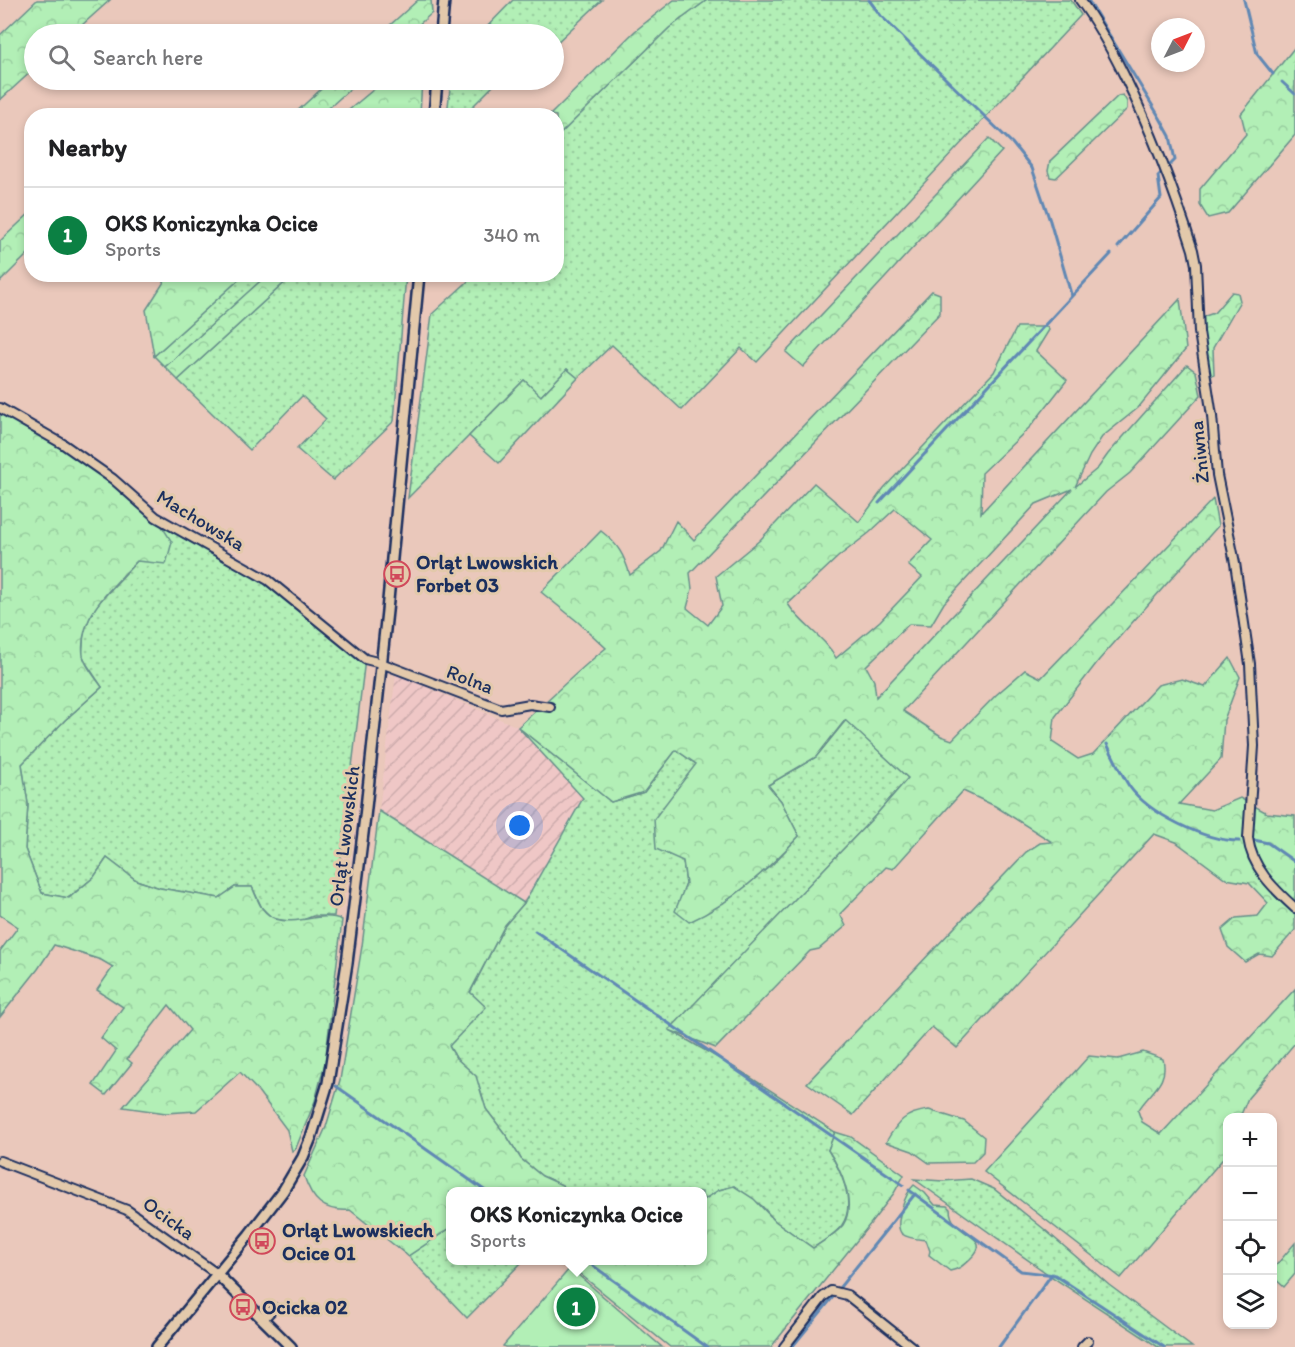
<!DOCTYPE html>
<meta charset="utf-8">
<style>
body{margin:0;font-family:Itim,sans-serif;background:#f2f2f2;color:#202124}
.controls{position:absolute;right:18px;bottom:18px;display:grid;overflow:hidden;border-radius:12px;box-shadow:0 3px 9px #0003}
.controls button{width:54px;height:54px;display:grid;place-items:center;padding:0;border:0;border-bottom:2px solid #e0e0e0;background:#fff;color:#202124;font:30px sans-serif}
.compass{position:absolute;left:1151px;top:18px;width:54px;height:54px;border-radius:50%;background:#fff;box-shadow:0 3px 9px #0003;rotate:48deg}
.you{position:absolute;left:520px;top:826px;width:21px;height:21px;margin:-15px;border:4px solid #fff;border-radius:50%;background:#1a73e8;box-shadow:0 0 0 9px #1a73e833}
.badge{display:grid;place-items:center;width:39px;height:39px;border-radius:50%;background:#0b8043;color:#fff;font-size:20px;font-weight:700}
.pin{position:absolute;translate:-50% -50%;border:3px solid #fff;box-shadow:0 2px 6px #0006}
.popup{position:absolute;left:446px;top:1187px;width:261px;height:78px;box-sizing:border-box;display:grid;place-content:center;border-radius:12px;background:#fff;filter:drop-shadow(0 2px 4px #0005);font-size:20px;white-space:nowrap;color:#757577}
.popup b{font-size:22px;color:#202124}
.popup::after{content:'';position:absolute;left:50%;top:100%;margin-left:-12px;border:12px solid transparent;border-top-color:#fff}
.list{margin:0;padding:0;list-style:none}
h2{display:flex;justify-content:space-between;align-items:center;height:78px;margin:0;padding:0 24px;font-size:26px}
h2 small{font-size:20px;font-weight:400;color:#757577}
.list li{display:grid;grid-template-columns:39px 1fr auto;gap:18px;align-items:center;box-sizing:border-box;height:96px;padding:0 24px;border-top:2px solid #e0e0e0}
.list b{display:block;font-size:22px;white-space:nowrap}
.list p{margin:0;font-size:20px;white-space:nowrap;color:#757577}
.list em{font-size:20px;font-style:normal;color:#757577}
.icon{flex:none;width:33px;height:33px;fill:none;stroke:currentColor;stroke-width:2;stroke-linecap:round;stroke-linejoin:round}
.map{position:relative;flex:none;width:1295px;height:1347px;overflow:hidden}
.search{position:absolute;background:#fff;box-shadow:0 3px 9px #0003;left:24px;top:24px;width:540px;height:66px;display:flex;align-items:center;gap:15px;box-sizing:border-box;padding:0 21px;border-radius:33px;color:#757577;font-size:22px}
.panel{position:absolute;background:#fff;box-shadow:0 3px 9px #0003;left:24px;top:108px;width:540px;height:174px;border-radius:24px}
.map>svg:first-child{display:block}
.industrial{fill:url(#industrial-furrows)}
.grass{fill:url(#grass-dots);stroke:#668f8a;stroke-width:1.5}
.forest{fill:url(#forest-crowns);stroke:#668f8a;stroke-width:1.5;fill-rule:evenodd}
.garden{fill:#b2efb6;stroke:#668f8a;stroke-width:1.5}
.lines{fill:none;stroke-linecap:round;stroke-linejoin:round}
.stream{stroke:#6188b4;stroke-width:3}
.minor-casing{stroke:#1b2f5e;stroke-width:12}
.tertiary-casing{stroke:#1b2f5e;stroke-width:14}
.minor{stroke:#e3c9ab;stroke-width:8}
.tertiary{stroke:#e3c9ab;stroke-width:9}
.labels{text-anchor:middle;stroke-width:6;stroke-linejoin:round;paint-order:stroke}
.street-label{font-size:20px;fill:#1b2f5e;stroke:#e3c9ab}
.poi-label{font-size:20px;font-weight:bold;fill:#1b2f5e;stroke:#e3c9ab;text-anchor:start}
</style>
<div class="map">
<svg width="1295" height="1347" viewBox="0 0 1295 1347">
<defs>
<pattern id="industrial-furrows" width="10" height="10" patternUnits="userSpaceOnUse" patternTransform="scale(1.5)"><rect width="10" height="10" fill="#efc7c6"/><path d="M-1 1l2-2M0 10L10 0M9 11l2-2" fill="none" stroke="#ccabac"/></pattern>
<pattern id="grass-dots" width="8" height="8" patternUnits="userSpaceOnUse" patternTransform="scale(1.5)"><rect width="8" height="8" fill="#b2efb6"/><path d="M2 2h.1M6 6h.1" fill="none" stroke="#98cd9f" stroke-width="1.8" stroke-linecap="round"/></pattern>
<pattern id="forest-crowns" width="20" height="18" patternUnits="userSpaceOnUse" patternTransform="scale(1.5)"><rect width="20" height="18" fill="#b2efb6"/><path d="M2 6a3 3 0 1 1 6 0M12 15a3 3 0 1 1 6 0" fill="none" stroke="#98cd9f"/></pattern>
</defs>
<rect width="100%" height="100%" fill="#eac8bb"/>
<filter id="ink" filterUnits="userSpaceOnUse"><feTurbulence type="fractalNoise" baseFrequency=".0167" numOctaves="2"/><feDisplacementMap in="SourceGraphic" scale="12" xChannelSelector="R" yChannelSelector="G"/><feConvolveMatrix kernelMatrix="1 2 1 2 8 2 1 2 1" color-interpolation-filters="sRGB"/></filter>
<g filter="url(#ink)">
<!-- industrial -->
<path class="industrial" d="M396 674 518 727 583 798 524 903 379 811Z"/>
<!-- grass -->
<g class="grass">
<path d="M513 0H602L554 45V34H480Z"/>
<path d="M707 0H1071L1081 15 757 362 741 348 682 410 612 345 578 378 567 369 540 397 524 380 408 498 432 314 475 275 556 274 557 137 669 28Z"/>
<path d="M451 80H499L464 115H447Z"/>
<path d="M244 275H268L165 367 154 356Z"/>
<path d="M293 275H406L394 421 333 480 297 449 326 419 302 396 250 450 178 380Z"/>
<path d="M156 517 268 580 365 659 334 916H313L298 922 273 919 262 908 252 887H235L219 898 160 888 136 880 107 858 94 877 68 898 42 893 25 849 28 804 22 764 65 720 102 687 82 657 84 631 94 608 137 561Z"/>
<path d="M846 720 908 778 875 816 670 1030 742 1072 835 1132 828 1150C840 1169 857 1203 842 1225 836 1234 822 1242 813 1248L775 1221 762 1206 734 1186 719 1190 702 1201V1192L567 1191 562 1185 542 1176 521 1159 508 1138 486 1109 475 1076 456 1058 449 1046 485 1007 470 993 505 925 524 903 583 798 518 727 611 802 644 792 676 750 696 764 683 861 686 884 676 911 739 891 773 864 799 836 781 801 768 785 816 757Z"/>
<path d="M914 1179 943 1181 971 1179 994 1189 1044 1229 1109 1285 1192 1347H1158L1052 1277Z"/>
<path d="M450 1228V1260L523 1261 467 1318 408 1256Z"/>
</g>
<!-- forest -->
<g class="forest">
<path d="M37 0H110L72 34H34V69L0 100V35Z"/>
<path d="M418 0H431L432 13 408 34H380Z"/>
<path d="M674 0H707L669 28 557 137 556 116 550 115 635 31Z"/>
<path d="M1295 47V135L1228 213 1208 218 1200 205V189L1246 134 1241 114Z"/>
<path d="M331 80H360L321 115H293Z"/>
<path d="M385 80H422L420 114 343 115Z"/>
<path d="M1123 95 1127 102V109L1056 178 1050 177 1048 171 1050 161 1118 96Z"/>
<path d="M989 138 1002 151 803 367 786 352Z"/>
<path d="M31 212V251L0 282V241Z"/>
<path d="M169 274 244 275 154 356 146 310Z"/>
<path d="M268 274 293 275 178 380 165 367Z"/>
<path d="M932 291 940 294V313L690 573 692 589 687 608 708 625 722 606 716 576 760 540 814 483 859 522 884 488 994 372 1017 327H1047L1049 330 1036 351 1067 380 1031 426 982 473 981 513 1180 299 1186 349 1138 408 1102 437 1090 455 1075 487 1098 468 1108 454 1187 365 1196 372 1201 395 1130 473 1106 492 903 711 941 736 952 740 996 695 1025 670 1041 678 1213 499 1218 526 1099 660 1055 717 1052 742 1078 759 1093 754 1158 685 1182 679 1205 687 1230 658 1240 677 1224 720 1221 759 1179 804 1212 810 1240 798 1267 813 1295 816V930L1272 956 1259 954 1245 962 1228 947 1222 930 1236 918 1258 916 1268 903 1249 883 1226 879 1176 842 1154 834 957 1048 932 1027 853 1115 807 1083 1026 852 1040 843 1052 842 995 806 963 791 893 869 886 867 840 914 846 926 819 949 810 951 716 1048 669 1030 875 816 908 778 845 720 816 757 768 785 781 801 799 836C767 870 732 903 689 922L675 911 686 884 683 861 656 849 654 819 696 764 676 750 644 792 611 802 518 727C547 701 575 673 606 648L578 622 541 592 601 531C618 544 624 555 630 575L661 551 676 521 694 540ZM1072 489 876 697 874 681 866 666 909 624 931 625 944 603 1036 504ZM895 509 932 540 908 565 922 577 880 621 836 658C824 636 801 625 788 604L838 557 869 533Z"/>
<path d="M1232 292 1238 293 1240 301 1213 348 1214 374 1209 378 1203 347 1202 317 1214 313Z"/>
<path d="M567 369 578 378 499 463 469 436 524 380 541 396Z"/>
<path d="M0 408 63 444 156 517 172 542 166 564 137 561C112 587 78 616 83 655 84 665 96 678 102 687L65 720 22 764 28 804 25 849 42 893 69 898 94 877 107 858 136 880 160 888 219 898 235 887H252C255 893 258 902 262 908 282 936 316 908 342 920L325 1063 315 1101 296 1148 292 1151 287 1130 258 1091 240 1072 196 1111 166 1113 123 1107 190 1030 169 1005 127 1059 132 1063 106 1095 93 1085 116 1051 101 1038 123 1007 97 990 113 967 101 960 54 945 38 969 0 1017V951L18 927 0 915Z"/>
<path d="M379 811 524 903 505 925 470 992 486 1007 449 1046 456 1058 476 1076 486 1109 508 1138 521 1159 542 1176 562 1185 567 1191 450 1192V1228L408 1256 350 1210C323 1212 312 1200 304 1176L326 1127 340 1080 362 946Z"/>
<path d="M1295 989V1043L1248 1098 1240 1117 1228 1118 1227 1154 1121 1278 984 1172 1089 1056 1118 1059 1143 1052 1163 1059C1169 1084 1149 1092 1138 1111L1142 1122 1161 1134Z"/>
<path d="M929 1110 964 1121 984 1137 983 1152 973 1162 929 1163 912 1151 886 1142C898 1121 905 1113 929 1110Z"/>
<path d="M835 1132 851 1137 904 1175 894 1193 871 1223 771 1347H670L564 1261 702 1260V1201L719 1190 734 1186 754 1199 775 1221 813 1248C822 1242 836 1234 843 1225 857 1203 840 1168 828 1150Z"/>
<path d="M914 1185 925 1193 935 1205 947 1206 950 1209C950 1238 997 1234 970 1259 962 1266 960 1269 950 1271L929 1255 930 1251 926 1240C919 1239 909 1239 902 1234 893 1225 906 1192 914 1185Z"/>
<path d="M1295 1243V1274L1284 1287 1273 1277V1269Z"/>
</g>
<!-- garden -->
<path class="garden" d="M570 1268 662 1347H505L503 1346Z"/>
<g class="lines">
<!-- stream -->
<g class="stream">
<path d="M869 0 881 16 1012 143 1032 168 1050 221 1071 294"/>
<path d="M1088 0 1160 118 1170 136 1175 160 1170 165"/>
<path d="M1244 0 1257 54 1273 74"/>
<path d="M1282 82 1295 94"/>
<path d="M1118 247 1161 198 1158 176 1161 173"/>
<path d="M879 503 1111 254"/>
<path d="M1107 744C1114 758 1121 773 1129 786 1149 814 1205 841 1239 841"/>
<path d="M1254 840 1268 843 1295 862"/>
<path d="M535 931 903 1185"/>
<path d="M336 1086 487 1192"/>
<path d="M909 1190 1021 1271 1055 1275 1164 1347"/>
<path d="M585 1260 707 1347"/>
<path d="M840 1287 915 1194"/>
<path d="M792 1347 833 1297"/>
<path d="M999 1347 1052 1274"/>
</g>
<!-- minor casing -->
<g class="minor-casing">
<g id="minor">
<path d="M1080 0C1098 24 1111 49 1124 75 1152 132 1174 190 1193 250L1196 265 1199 332 1212 416 1217 475 1235 563 1250 664 1254 746 1248 838C1252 868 1273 888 1295 908"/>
<path d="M0 408 63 444 113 479 156 517 268 580 365 659 381 663 501 709 530 704 550 707"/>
<path d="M0 1161 127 1210 217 1274"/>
<path d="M263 1319 274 1308"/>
<path d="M784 1347 823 1297 831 1291 847 1295 912 1347"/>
<path d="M1082 1347 1088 1341"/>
</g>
</g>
<!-- tertiary casing -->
<g class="tertiary-casing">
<g id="tertiary">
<path d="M441 34 444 0"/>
<path d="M434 116 437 80"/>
<path d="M217 1274 291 1347"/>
<path d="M157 1347 249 1235 283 1191 303 1157 312 1135 328 1083 347 963 365 817 387 611 419 274"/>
</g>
</g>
<!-- minor -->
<use href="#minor" class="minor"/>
<!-- tertiary -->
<use href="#tertiary" class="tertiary"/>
</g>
</g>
<!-- icons -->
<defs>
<g id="bus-ring" transform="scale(1.35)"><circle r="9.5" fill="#e3c9ab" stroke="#d1495b" stroke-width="1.5"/><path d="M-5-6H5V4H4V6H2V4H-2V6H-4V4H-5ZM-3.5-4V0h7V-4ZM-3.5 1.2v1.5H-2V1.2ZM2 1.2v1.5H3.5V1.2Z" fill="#d1495b"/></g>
</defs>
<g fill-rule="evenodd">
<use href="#bus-ring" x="397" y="574"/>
<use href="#bus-ring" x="262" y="1241"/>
<use href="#bus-ring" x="243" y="1307"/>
</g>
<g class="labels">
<!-- street labels -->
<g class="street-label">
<text transform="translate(1199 452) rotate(-96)" y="7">Żniwna</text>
<text transform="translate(201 520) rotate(31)" y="7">Machowska</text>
<text transform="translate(470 679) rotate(21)" y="7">Rolna</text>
<text transform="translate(344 836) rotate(-83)" y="7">Orląt Lwowskich</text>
<text transform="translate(169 1218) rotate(36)" y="7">Ocicka</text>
</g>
<!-- poi labels -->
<g class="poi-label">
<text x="416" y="569">Orląt Lwowskich<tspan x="416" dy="23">Forbet 03</tspan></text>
<text x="282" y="1237">Orląt Lwowskiech<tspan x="282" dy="23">Ocice 01</tspan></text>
<text x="262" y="1314">Ocicka 02</text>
</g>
</g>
</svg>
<div class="controls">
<button>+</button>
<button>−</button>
<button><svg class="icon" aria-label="locate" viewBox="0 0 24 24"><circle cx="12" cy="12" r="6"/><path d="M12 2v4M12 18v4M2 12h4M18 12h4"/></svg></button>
<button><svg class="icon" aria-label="layers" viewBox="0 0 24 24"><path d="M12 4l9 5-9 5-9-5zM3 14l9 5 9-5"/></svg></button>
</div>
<svg class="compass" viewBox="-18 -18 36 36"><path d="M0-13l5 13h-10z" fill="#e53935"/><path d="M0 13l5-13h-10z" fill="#757577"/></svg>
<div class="you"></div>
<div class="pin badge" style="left:576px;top:1307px">1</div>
<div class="popup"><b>OKS Koniczynka Ocice</b>Sports</div>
<div class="search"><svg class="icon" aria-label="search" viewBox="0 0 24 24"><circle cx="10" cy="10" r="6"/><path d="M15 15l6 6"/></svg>Search here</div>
<section class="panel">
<h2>Nearby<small></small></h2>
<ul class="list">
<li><span class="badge">1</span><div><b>OKS Koniczynka Ocice</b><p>Sports</p></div><em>340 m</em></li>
</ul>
</section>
</div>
